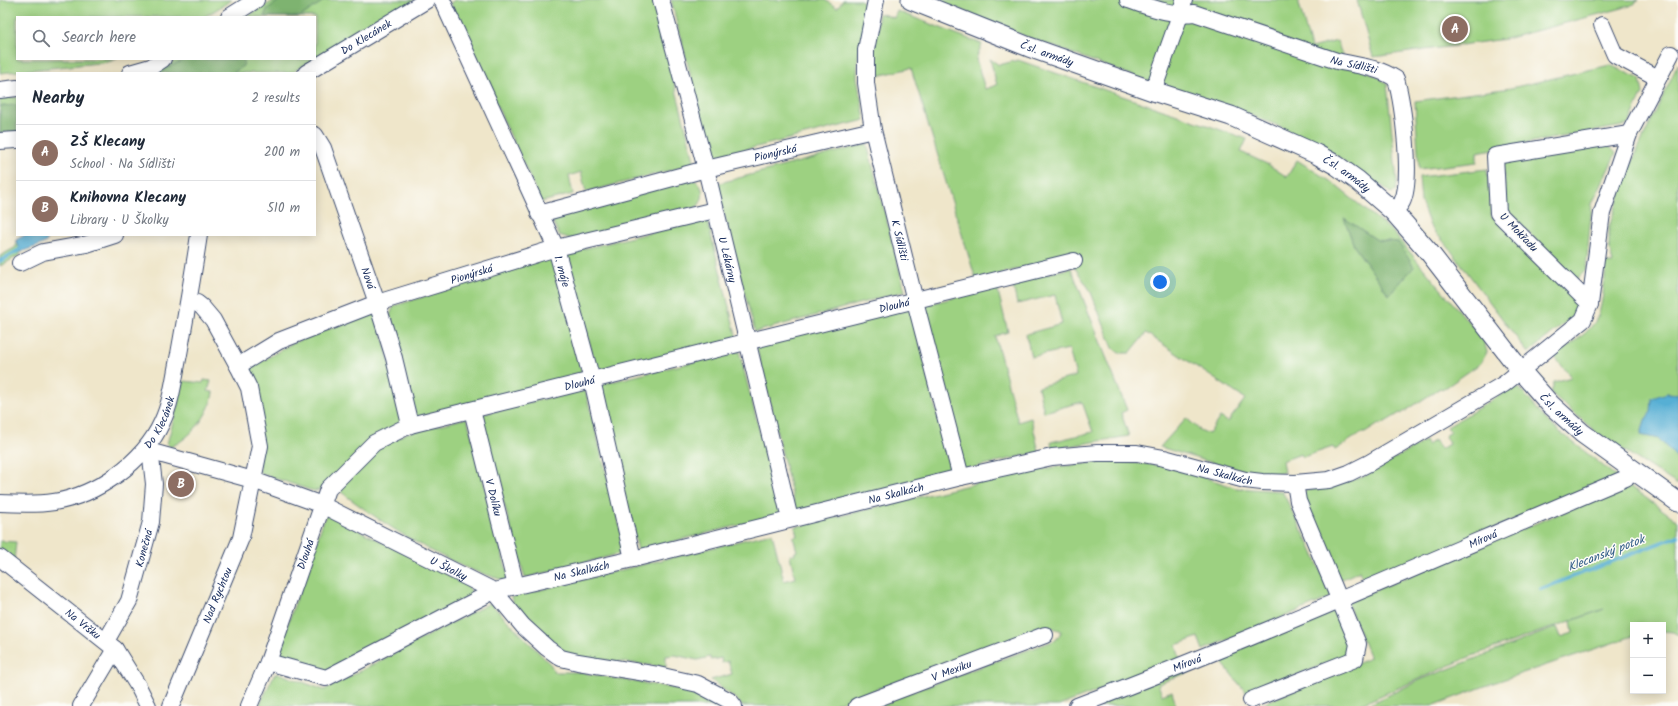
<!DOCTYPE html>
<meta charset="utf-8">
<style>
body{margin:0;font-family:Kalam,sans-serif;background:#f2f2f3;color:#1f2937}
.controls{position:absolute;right:12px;bottom:12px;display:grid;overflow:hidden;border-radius:0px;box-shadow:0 2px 10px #0003}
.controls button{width:36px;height:36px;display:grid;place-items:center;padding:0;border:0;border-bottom:1px solid #e0e1e3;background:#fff;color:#1f2937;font:20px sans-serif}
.you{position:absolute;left:1160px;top:282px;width:14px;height:14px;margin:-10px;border:3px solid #fff;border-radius:50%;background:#1a73e8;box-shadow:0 0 0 6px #1a73e833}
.badge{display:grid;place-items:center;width:26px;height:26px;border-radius:50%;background:#b45309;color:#fff;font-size:13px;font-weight:700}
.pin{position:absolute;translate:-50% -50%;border:2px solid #fff;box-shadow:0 1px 4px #0006}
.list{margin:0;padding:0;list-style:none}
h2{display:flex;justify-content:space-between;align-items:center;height:52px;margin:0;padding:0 16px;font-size:17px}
h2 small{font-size:13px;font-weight:400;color:#747a83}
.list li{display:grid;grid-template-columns:26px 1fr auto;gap:12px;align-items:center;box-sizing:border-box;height:56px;padding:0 16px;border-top:1px solid #e0e1e3}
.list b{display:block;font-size:15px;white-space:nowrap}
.list p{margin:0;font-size:13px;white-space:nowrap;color:#747a83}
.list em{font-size:13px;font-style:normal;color:#747a83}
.icon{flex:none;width:22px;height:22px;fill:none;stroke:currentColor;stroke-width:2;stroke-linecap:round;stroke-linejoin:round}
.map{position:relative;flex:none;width:1678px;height:706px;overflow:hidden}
.search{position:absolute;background:#fff;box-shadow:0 2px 10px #0003;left:16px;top:16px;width:300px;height:44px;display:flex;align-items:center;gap:10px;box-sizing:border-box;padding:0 14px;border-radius:0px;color:#747a83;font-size:15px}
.panel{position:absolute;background:#fff;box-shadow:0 2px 10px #0003;left:16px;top:72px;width:300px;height:164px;border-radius:0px}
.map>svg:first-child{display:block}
.green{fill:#9dd181;stroke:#5c8070;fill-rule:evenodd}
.forest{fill:#7eb36f;stroke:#4c7166}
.water{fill:#57afd4;stroke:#396f99}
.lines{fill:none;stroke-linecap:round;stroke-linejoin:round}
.stream{stroke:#57afd4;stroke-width:4}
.minor-casing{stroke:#3b4a6e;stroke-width:18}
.tertiary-casing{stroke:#3b4a6e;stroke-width:21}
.minor{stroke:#fff;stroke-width:16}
.tertiary{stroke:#fff;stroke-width:19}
.labels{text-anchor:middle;stroke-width:3;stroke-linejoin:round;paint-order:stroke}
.street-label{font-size:11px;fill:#1b2f5e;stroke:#fdfcf7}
.water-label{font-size:12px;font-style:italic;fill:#305c87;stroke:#fdfcf7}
</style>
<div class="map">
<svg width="1678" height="706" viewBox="0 0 1678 706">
<rect width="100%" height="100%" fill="#fdfcf7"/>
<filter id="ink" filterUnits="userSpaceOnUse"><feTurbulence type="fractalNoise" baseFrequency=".025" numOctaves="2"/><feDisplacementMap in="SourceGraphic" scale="8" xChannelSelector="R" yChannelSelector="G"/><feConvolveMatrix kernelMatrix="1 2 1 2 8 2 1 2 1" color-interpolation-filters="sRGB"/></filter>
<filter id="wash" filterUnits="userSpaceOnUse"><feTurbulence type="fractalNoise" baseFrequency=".012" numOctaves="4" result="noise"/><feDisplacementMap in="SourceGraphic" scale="16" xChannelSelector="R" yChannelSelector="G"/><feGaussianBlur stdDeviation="0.9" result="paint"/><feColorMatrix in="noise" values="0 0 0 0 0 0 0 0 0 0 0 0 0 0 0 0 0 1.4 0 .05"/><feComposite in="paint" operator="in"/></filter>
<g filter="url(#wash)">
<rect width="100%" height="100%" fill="#efe6ca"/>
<!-- green -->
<g class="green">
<path d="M0 0H232L204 17H17V59H117L108 62 0 73Z"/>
<path d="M275 0H415L315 59V17H246Z"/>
<path d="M455 0H653L695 164 586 192 581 172 569 176 573 194 541 202 450 3Z"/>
<path d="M671 0H825L837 8 843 0H860L869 5 858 56 857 77 865 120 712 158Z"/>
<path d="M937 0H1298L1311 48 1337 41 1344 60 1379 77 1387 84 1397 182 1396 191 1391 193 1381 185 1378 188 1337 156 1279 126 1240 111 1144 80 1014 32Z"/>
<path d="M1357 0H1639L1630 6 1505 39 1373 57Z"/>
<path d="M897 11 982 44 976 59 985 89 997 85 990 59 999 65 1018 60 1247 139 1241 152 1269 165 1287 177 1297 160 1330 181 1392 231 1483 339 1487 352 1481 363 1442 390 1440 388 1401 414 1400 413 1380 425 1379 424 1365 433H1361L1335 450 1333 447 1303 457 1301 454 1282 461 1284 472 1267 477 1199 459 1160 447 1186 418 1200 430 1209 434 1220 417 1228 422 1245 399 1146 333 1130 353H1119L1113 348 1090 290 1067 256 976 280 911 68 869 78 879 13 894 18ZM1345 219 1377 240 1398 242 1402 280 1389 295 1354 246Z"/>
<path d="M178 59H315L291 73H153Z"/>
<path d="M1678 64V394L1667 393 1645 420 1641 435 1659 439 1678 459V485L1597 433 1551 393 1554 382 1571 377 1554 356C1569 345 1591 333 1598 316 1603 302 1605 278 1606 263H1613L1609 246V227L1629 168Z"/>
<path d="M1610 65 1640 79 1643 93 1628 125 1477 152V162L1419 169 1415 101 1511 88Z"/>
<path d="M17 97V132L0 133V98Z"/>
<path d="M1606 143 1616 153 1592 204 1586 269 1576 280 1507 211 1503 166 1507 160Z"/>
<path d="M867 144 905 291 755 332 716 184Z"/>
<path d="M1487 169 1491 215 1576 299 1577 308 1572 317 1528 353 1449 248 1430 226 1421 202 1419 177Z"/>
<path d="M692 179C704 184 706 197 697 207L575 240 559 235 550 215Z"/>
<path d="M707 219 737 339 597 372 566 253Z"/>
<path d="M16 240 21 249 20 255 0 266V256L16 247Z"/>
<path d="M554 256 583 377 416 418 390 315 394 306Z"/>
<path d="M1071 268 1127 410 1121 413 1129 436 1052 449 1051 442 1093 432 1082 402 1044 412 1038 387 1076 376 1069 349 1031 357 1026 334 1062 324 1055 295 1017 304 1013 286 1016 281Z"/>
<path d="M997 287 1008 332 995 336 1018 422 1031 418 1039 452 963 470 921 306Z"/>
<path d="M911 305 951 474 796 511 756 345Z"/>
<path d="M377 313 404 422 323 489 315 491 307 489 260 473 246 371 289 345 316 333Z"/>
<path d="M739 351 781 515 638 550 598 385Z"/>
<path d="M204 380 211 381 208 391 213 392C211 414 190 439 170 447L167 444 184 381 203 383Z"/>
<path d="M1512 388H1519L1550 424 1617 477 1365 582 1360 571 1338 581 1303 497 1305 491 1339 484 1363 477 1425 441 1427 445 1435 440 1441 449 1449 444 1445 436 1451 432 1447 427Z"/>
<path d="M585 389 626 552 525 578 479 415Z"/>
<path d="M467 418 509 580 505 581C489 575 471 571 456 563 413 543 373 517 336 488L379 448 407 433Z"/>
<path d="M1108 461 1148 464 1180 469 1236 488 1282 491 1309 544 1332 597 1203 650 1198 637 1176 645 1180 659 1059 706H871L1056 640 1062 631 1050 627 829 706H742L736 699 711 680 732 674 728 661 722 663 721 658 711 660 710 657 697 660 675 655 666 656V667L570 656 513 604 511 597 772 533 784 581 795 578 790 555 795 554V552L797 551 793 537 797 536 795 527 1002 477 1055 467Z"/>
<path d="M1628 485 1678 521V635L1673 632 1663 631V625H1633V636L1493 683 1432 706H1366L1420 680 1557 627 1561 637 1573 633 1571 621 1604 609 1469 657 1357 706H1257L1370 658 1347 602Z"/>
<path d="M326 514 467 584 473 596 327 672 276 658Z"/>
<path d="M0 541 16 542 14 561 0 569Z"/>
<path d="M490 603 551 665 554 672H576L678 689 715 703 718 706H259L274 675 278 673 324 690Z"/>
<path d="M1336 608 1352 646 1349 654 1248 695 1220 660 1158 684 1162 695 1172 691 1176 706H1092Z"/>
</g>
<!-- forest -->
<g class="forest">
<path d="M280 0H325L300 17H264L267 9Z"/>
<path d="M187 59H244L243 66 233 73H154Z"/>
<path d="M17 105V132L0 133V106Z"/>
<path d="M1344 218 1377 240 1398 242 1414 267 1389 295 1354 246Z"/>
</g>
<!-- water -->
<g class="water">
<path d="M25 235H47V241C42 246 29 248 21 252L16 240Z"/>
<path d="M1667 393 1678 394V459L1659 439 1641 435 1645 420 1651 412 1652 398Z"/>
</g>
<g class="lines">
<!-- stream -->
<g class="stream">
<path d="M0 261 21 249"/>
<path d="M1541 589 1678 536"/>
</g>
</g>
</g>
<g filter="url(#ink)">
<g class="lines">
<!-- minor casing -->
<g class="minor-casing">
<g id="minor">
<path id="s1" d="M442 0 556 248 592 380 633 559"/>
<path id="s2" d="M661 0 706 169 790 519"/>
<path id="s3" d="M876 0 866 50V83L873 130 915 301 961 477"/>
<path id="s4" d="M1128 0C1150 7 1171 16 1194 13L1337 61C1358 66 1378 67 1396 79 1403 104 1413 180 1402 202 1400 206 1396 209 1393 211"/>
<path d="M229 17 256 0"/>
<path d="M1602 25 1615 55 1658 78"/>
<path d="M130 73 151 67 163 59"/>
<path id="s5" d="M306 73 427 0"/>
<path d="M0 90 17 88"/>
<path d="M1153 91 1180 15 1184 0"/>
<path id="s6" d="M315 135 323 148 377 303 394 358 410 425"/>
<path d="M0 141 17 140"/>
<path id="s7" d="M539 214 706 169 873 130"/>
<path d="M20 263 43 252 87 244 115 235"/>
<path d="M1590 304 1498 213 1495 156 1629 134"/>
<path id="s8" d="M238 366 279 341 377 303 556 248 715 210"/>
<path id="s9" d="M472 410 516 586"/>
<path id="s10" d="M145 450 253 480 322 505 494 591 523 626 547 648 561 658 578 662 658 675 698 684 730 701 734 706"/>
<path id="s11" d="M0 503C18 504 36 505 54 502 97 495 144 462 162 422 172 401 174 377 179 354 186 315 193 275 199 235"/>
<path id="s12" d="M0 558 115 649 138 686 148 706"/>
<path id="s13" d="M106 641 129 601 151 522 154 484 151 458 145 450"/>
<path id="s14" d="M268 662 326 678 494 591 633 559 961 477 1052 457 1097 453H1137L1164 458 1245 480 1262 482 1295 483 1329 480 1349 473 1369 463 1504 384 1583 320 1590 304 1602 213 1629 134 1671 54"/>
<path d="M1251 700 1355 659 1358 644 1298 501 1295 483"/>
<path d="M81 706 115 649"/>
<path id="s15" d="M171 706 241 538 260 446 249 388 238 366 213 320 202 307 197 303 189 302"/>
<path id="s16" d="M249 706 268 662 328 489 374 443 410 425 1074 261"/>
<path id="s17" d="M857 706 1045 635"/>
<path id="s18" d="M1077 706C1262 636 1443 555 1626 478"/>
</g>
</g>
<!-- tertiary casing -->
<g class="tertiary-casing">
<g id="tertiary">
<path id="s19" d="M911 0 1029 47 1153 91 1231 116 1316 154 1336 165 1357 180 1393 211 1429 252 1521 371 1550 404 1582 433 1678 502"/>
</g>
</g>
<!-- minor -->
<use href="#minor" class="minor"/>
<!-- tertiary -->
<use href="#tertiary" class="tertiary"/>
</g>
</g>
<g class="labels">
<!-- street labels -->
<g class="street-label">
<text dy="4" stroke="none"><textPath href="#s5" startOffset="70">Do Klecánek</textPath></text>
<text dy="4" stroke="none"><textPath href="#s19" startOffset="146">Čsl. armády</textPath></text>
<text dy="4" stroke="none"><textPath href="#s4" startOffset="236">Na Sídlišti</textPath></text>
<text dy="4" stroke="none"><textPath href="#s7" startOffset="244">Pionýrská</textPath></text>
<text dy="4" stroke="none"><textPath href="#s19" startOffset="470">Čsl. armády</textPath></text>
<text transform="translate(1519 232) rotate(46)" y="4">U Mokřadu</text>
<text dy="4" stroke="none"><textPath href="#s3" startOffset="245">K Sídlišti</textPath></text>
<text dy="4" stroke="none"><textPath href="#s2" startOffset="268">U Lékárny</textPath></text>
<text dy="4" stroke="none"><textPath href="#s1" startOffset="297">1. máje</textPath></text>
<text dy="4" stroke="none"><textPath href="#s8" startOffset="252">Pionýrská</textPath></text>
<text dy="4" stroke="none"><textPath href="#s6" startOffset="153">Nová</textPath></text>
<text dy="4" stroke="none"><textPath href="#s16" startOffset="835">Dlouhá</textPath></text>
<text dy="4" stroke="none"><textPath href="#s16" startOffset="511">Dlouhá</textPath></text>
<text dy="4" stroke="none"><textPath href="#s19" startOffset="794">Čsl. armády</textPath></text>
<text dy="4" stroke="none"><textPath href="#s11" startOffset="192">Do Klecánek</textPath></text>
<text dy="4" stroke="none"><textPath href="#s14" startOffset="999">Na Skalkách</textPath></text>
<text dy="4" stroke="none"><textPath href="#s14" startOffset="663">Na Skalkách</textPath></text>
<text dy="4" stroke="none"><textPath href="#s9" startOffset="90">V Dolíku</textPath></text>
<text dy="4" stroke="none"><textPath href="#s18" startOffset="439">Mírová</textPath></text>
<text dy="4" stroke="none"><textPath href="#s13" startOffset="101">Konečná</textPath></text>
<text dy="4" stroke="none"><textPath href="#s16" startOffset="162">Dlouhá</textPath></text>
<text dy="4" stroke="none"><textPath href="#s10" startOffset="327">U Školky</textPath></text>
<text dy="4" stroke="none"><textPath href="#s14" startOffset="339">Na Skalkách</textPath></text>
<text dy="4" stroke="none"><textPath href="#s15" startOffset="120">Nad Rychtou</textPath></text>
<text dy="4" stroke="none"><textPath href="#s12" startOffset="106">Na Vršku</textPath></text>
<text dy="4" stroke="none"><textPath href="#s18" startOffset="118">Mírová</textPath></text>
<text dy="4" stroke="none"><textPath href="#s17" startOffset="101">V Mexiku</textPath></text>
</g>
<!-- water labels -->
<g class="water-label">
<text transform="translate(1606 553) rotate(-21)" y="4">Klecanský potok</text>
</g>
</g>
</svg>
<div class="controls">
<button>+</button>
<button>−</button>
</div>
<div class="you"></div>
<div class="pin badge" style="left:1455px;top:29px;background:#8d6e63">A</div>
<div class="pin badge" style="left:181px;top:484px;background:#8d6e63">B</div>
<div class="search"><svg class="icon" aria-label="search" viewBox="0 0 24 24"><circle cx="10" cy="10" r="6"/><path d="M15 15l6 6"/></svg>Search here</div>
<section class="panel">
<h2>Nearby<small>2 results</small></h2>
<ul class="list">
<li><span class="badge" style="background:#8d6e63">A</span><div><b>ZŠ Klecany</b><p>School · Na Sídlišti</p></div><em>200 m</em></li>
<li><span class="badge" style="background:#8d6e63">B</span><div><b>Knihovna Klecany</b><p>Library · U Školky</p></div><em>510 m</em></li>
</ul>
</section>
</div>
